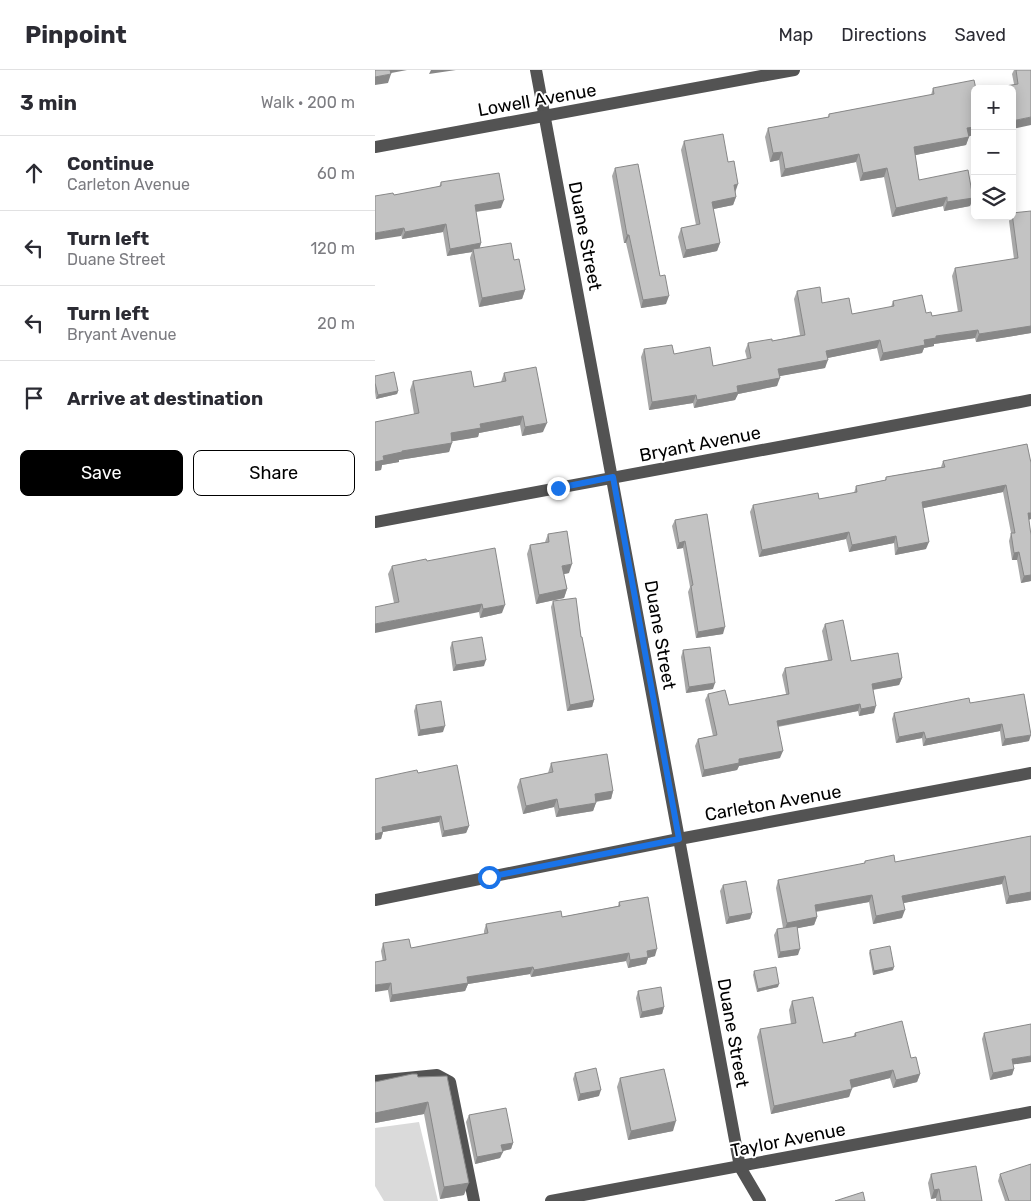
<!DOCTYPE html>
<meta charset="utf-8">
<style>
body{margin:0;font-family:Rubik,sans-serif;background:#f2f2f3;color:#2b2b33}
.controls{position:absolute;right:15px;top:15px;display:grid;overflow:hidden;border-radius:8px;box-shadow:0 2px 12px #0003}
.controls button{width:45px;height:45px;display:grid;place-items:center;padding:0;border:0;border-bottom:1px solid #e1e1e2;background:#fff;color:#2b2b33;font:25px sans-serif}
.stop{position:absolute;width:15px;height:15px;margin:-11px;border:4px solid #1a73e8;border-radius:50%;background:#fff}
.stop.end{background:#1a73e8;border-color:#fff;box-shadow:0 1px 5px #0008}
.list{margin:0;padding:0;list-style:none}
h2{display:flex;justify-content:space-between;align-items:center;height:65px;margin:0;padding:0 20px;font-size:21px}
h2 small{font-size:16px;font-weight:400;color:#7c7c81}
.list li{display:grid;grid-template-columns:32px 1fr auto;gap:15px;align-items:center;box-sizing:border-box;height:75px;padding:0 20px;border-top:1px solid #e1e1e2}
.list b{display:block;font-size:19px;white-space:nowrap}
.list p{margin:0;font-size:16px;white-space:nowrap;color:#7c7c81}
.list em{font-size:16px;font-style:normal;color:#7c7c81}
.actions{display:flex;gap:10px;padding:15px 20px}
.actions a{flex:1;padding:11px 0;border:1px solid #000;border-radius:8px;text-align:center;font-size:18px;color:#000}
.actions .main{background:#000;color:#fff}
.icon{flex:none;width:28px;height:28px;fill:none;stroke:currentColor;stroke-width:2;stroke-linecap:round;stroke-linejoin:round}
.map{position:relative;flex:none;width:656px;height:1131px;overflow:hidden}
header{display:flex;align-items:center;gap:30px;box-sizing:border-box;height:70px;padding:0 25px;background:#fff;border-bottom:1px solid #e1e1e2}
header strong{font-size:24px}
nav{display:flex;gap:28px;margin-inline-start:auto;font-size:18px}
main{display:flex}
aside{flex:1;background:#fff}
.map>svg:first-child{display:block}
.green{fill:#dadada}
.lines{fill:none;stroke-linecap:round;stroke-linejoin:round}
.minor{stroke:#535353;stroke-width:12}
.wall{fill:#a8a8a8}
.shaded-wall{fill:#888}
.building{fill:#c3c3c3;stroke:#888}
.route{stroke:#1a73e8;stroke-width:6}
.labels{text-anchor:middle;stroke-width:4;stroke-linejoin:round;paint-order:stroke}
.street-label{font-size:18px;fill:#000;stroke:#fff}
</style>
<header>
<strong>Pinpoint</strong>
<nav><a>Map</a><a>Directions</a><a>Saved</a></nav>
</header>
<main>
<aside>
<h2>3 min<small>Walk · 200 m</small></h2>
<ul class="list">
<li><svg class="icon" aria-label="ahead" viewBox="0 0 24 24"><path d="M12 20V5M6 11l6-6 6 6"/></svg><div><b>Continue</b><p>Carleton Avenue</p></div><em>60 m</em></li>
<li><svg class="icon" aria-label="left" viewBox="0 0 24 24"><path d="M17 20v-9H6M10 6l-5 5 5 5"/></svg><div><b>Turn left</b><p>Duane Street</p></div><em>120 m</em></li>
<li><svg class="icon" aria-label="left" viewBox="0 0 24 24"><path d="M17 20v-9H6M10 6l-5 5 5 5"/></svg><div><b>Turn left</b><p>Bryant Avenue</p></div><em>20 m</em></li>
<li><svg class="icon" aria-label="arrive" viewBox="0 0 24 24"><path d="M6 21V4h12l-3 4 3 4H6"/></svg><div><b>Arrive at destination</b></div></li>
</ul>
<div class="actions"><a class="main">Save</a><a>Share</a></div>
</aside>
<div class="map">
<svg width="656" height="1131" viewBox="0 0 656 1131">
<rect width="100%" height="100%" fill="#fff"/>
<!-- green -->
<path class="green" d="M44 1052 63 1131H9L0 1116V1058Z"/>
<g class="lines">
<!-- minor -->
<g class="minor">
<path d="M161 0 365 1097 385 1131"/>
<path d="M0 77 419 0"/>
<path d="M0 452 656 330"/>
<path d="M0 830 304 769 656 703"/>
<path d="M0 1011 62 1005 75 1012 99 1131"/>
<path d="M176 1131 656 1042"/>
</g>
</g>
<!-- wall -->
<g class="wall">
<path d="M639 0H656L637 59 639 14 637 4Z"/>
<path d="M558 18 600 19V65L594 66 591 75 540 85 544 110 598 128 595 136 569 141 568 136 517 147 509 107 485 111 481 92 406 107 404 90 395 92 390 67 393 58 453 47 454 44 556 25Z"/>
<path d="M309 71 353 92 360 123 361 127 358 135 338 139 345 173 342 181 308 188 303 167 306 158 321 155 306 80Z"/>
<path d="M240 98 291 234 266 238 251 173H249L237 106Z"/>
<path d="M66 112 126 138 101 142 106 173 104 178 139 190 150 220 147 229 104 237 95 188 97 182 72 186 68 162 27 169 19 125 64 117Z"/>
<path d="M637 143 656 263 601 272 600 268 559 274V276L549 278 547 283 505 291 502 278 452 288 450 298 404 306 402 316 363 324 360 330 319 338 318 333 274 340 266 287 269 279 299 284 338 296 372 289 370 281 373 273 397 271 425 265 419 229 422 221 447 233 477 244 516 237 518 231 557 246 583 242 577 206 580 198 639 189 634 151 636 146H637Z"/>
<path d="M129 303 168 362 147 366 145 355 104 363 103 367 77 371 74 382 24 390V392L7 395 6 400 0 401 39 344 35 320 38 311 99 317 126 312Z"/>
<path d="M0 306 23 321 22 324 1 329 0 322Z"/>
<path d="M652 374 656 449 654 450 656 511 646 513 642 490H637L634 471 636 463 628 422 548 438 551 479 520 485 519 473 474 482 471 469 384 487 375 442 378 435 444 429 479 423 481 416 510 410 511 407 566 397 568 391Z"/>
<path d="M332 444 348 564 321 568 313 522 315 517 308 478 302 479 297 456 300 450Z"/>
<path d="M173 464 194 503 189 504 192 519 189 528 161 534 152 484 155 475 170 472Z"/>
<path d="M52 491 127 543 105 548 104 542 19 533 13 504 17 496Z"/>
<path d="M178 531 206 567 219 630 217 637 192 641 176 537Z"/>
<path d="M450 554 476 591 527 608 524 615 498 620 499 643 484 646 483 641 403 657 405 688 364 696 362 700 327 707 320 676 323 669 338 666 330 630 333 624 354 635 411 624 407 605 410 598 453 590 447 561Z"/>
<path d="M77 572 109 596 78 601 75 578Z"/>
<path d="M308 580 338 619 311 623 306 587Z"/>
<path d="M595 633 654 671 627 676 625 661 548 676 547 668 521 673 517 649 519 643Z"/>
<path d="M41 635 68 662 43 666 39 641Z"/>
<path d="M176 693 238 721 236 729 221 732 218 741 181 747 179 737 148 744 142 717 145 709 173 703Z"/>
<path d="M43 703 94 756 91 763 67 767 64 752 8 762 6 769 0 770V709Z"/>
<path d="M656 766V830L631 834 627 814 528 833 527 848 498 854 494 832 441 842 442 847 439 855 422 858 423 885 403 888 399 865 402 859 408 858 401 818 403 810 489 794 490 791 520 792Z"/>
<path d="M348 815 377 843 375 849 351 854 345 821Z"/>
<path d="M244 832 280 886 273 888 271 894 253 898 251 891 156 907 155 904 93 914 90 921 15 932 6 881 8 873 36 878 109 864V861L111 854 187 847 243 836Z"/>
<path d="M495 880 518 900 498 905 494 883Z"/>
<path d="M379 901 403 917 382 922 378 905Z"/>
<path d="M263 921 289 937 287 944 265 948 261 928Z"/>
<path d="M417 931 448 973 478 967 480 963 536 988 545 1004 542 1012 518 1018 515 1008 476 1018 474 1027 396 1044 382 967 385 959 416 954 414 940Z"/>
<path d="M609 963 638 995 639 999 637 1005 615 1010 607 969Z"/>
<path d="M200 1003 224 1026 203 1031 198 1009Z"/>
<path d="M43 1007 89 1125 65 1129 49 1044 0 1053V1012Z"/>
<path d="M245 1008 298 1061 253 1070 242 1017Z"/>
<path d="M94 1045 138 1073 136 1079 127 1081 125 1088 100 1094 91 1052Z"/>
<path d="M556 1104 607 1131H561V1128L556 1129 553 1113Z"/>
<path d="M625 1104 656 1131H630L623 1111Z"/>
</g>
<!-- shaded-wall -->
<g class="shaded-wall">
<path d="M13 0H32L11 4Z"/>
<path d="M56 0H81L54 4Z"/>
<path d="M16 4 13 13 0 15V7Z"/>
<path d="M656 47V55L637 59V51Z"/>
<path d="M600 57V65L589 67 592 58Z"/>
<path d="M594 67 591 75 536 86 539 77Z"/>
<path d="M407 82 404 90 395 92 398 83Z"/>
<path d="M484 84 481 92 406 107 410 99Z"/>
<path d="M512 98 509 107 485 111 488 103Z"/>
<path d="M363 114 360 123 355 124 359 115Z"/>
<path d="M361 127 358 135 334 140 337 132Z"/>
<path d="M572 127 568 136 517 147 521 138Z"/>
<path d="M598 128 595 136 569 141 572 132Z"/>
<path d="M129 130 126 138 98 142 100 135Z"/>
<path d="M71 154 68 162 27 169 30 162Z"/>
<path d="M29 158 26 166 0 170V163Z"/>
<path d="M252 165H254L251 173H249Z"/>
<path d="M106 173 104 181 98 179 97 182 72 186 75 179Z"/>
<path d="M345 173 342 181 308 188 311 180Z"/>
<path d="M150 220 147 229 104 237 107 228Z"/>
<path d="M294 226 291 234 266 238 268 230Z"/>
<path d="M656 256V263L601 272 604 264Z"/>
<path d="M603 260 600 268 559 274V276L549 278 547 283 505 291 508 283 561 266Z"/>
<path d="M505 270 502 278 448 289 451 281Z"/>
<path d="M453 290 450 298 400 307 403 299Z"/>
<path d="M405 308 402 316 363 324 360 330 319 338 322 330 362 316Z"/>
<path d="M23 321 22 324 1 329 3 325Z"/>
<path d="M321 325 318 333 274 340 277 332Z"/>
<path d="M148 346 145 355 104 363 103 367 73 372 76 363 105 354Z"/>
<path d="M172 353 168 362 147 366 150 357Z"/>
<path d="M77 373 74 382 24 390V392L7 395 6 400 0 401V392L8 386 27 381Z"/>
<path d="M631 415 628 422 544 439 547 432Z"/>
<path d="M653 443H656V449L650 450Z"/>
<path d="M474 462 471 469 384 487 387 480Z"/>
<path d="M521 466 519 473 474 482 477 475Z"/>
<path d="M310 471 308 478 302 479 304 473Z"/>
<path d="M554 472 551 479 520 485 523 478Z"/>
<path d="M644 482 642 490H637L639 483Z"/>
<path d="M197 494 194 503 184 505 187 496Z"/>
<path d="M656 505V511L646 513 649 506Z"/>
<path d="M192 519 189 528 161 534 164 525Z"/>
<path d="M107 534 104 542 0 563V554Z"/>
<path d="M130 535 127 543 105 548 108 539Z"/>
<path d="M350 557 348 564 321 568 323 562Z"/>
<path d="M111 590 109 596 78 601 81 595Z"/>
<path d="M527 608 524 615 495 620 497 614Z"/>
<path d="M340 613 338 619 311 623 314 617Z"/>
<path d="M219 630 217 637 192 641 195 635Z"/>
<path d="M485 634 483 641 399 657 402 651Z"/>
<path d="M501 636 499 643 484 646 486 639Z"/>
<path d="M627 654 625 661 548 676 551 669Z"/>
<path d="M70 656 68 662 43 666 45 660Z"/>
<path d="M549 662 547 668 521 673 524 667Z"/>
<path d="M656 665 654 671 627 676 630 669Z"/>
<path d="M408 681 405 688 364 696 362 700 327 707 329 700 364 689Z"/>
<path d="M238 721 236 729 217 732 220 724Z"/>
<path d="M182 729 179 737 148 744 151 736Z"/>
<path d="M221 733 218 741 181 747 184 739Z"/>
<path d="M66 746 64 752 8 762 6 769 0 770V764L7 757Z"/>
<path d="M94 756 91 763 67 767 69 761Z"/>
<path d="M630 806 627 814 524 834 527 826Z"/>
<path d="M656 822V830L631 834 634 826Z"/>
<path d="M497 825 494 832 437 842 440 835Z"/>
<path d="M530 840 527 848 498 854 501 846Z"/>
<path d="M377 843 375 849 351 854 354 847Z"/>
<path d="M442 847 439 855 409 861 412 853Z"/>
<path d="M282 879 280 886 273 888 271 894 253 898 255 890 272 881Z"/>
<path d="M425 879 423 885 403 888 405 882Z"/>
<path d="M254 883 251 891 156 907 159 900Z"/>
<path d="M158 897 155 904 93 914 90 921 15 932 17 925 92 907Z"/>
<path d="M519 897 518 900 498 905 499 901Z"/>
<path d="M16 913 13 920 0 922V915Z"/>
<path d="M404 914 403 917 382 922 383 919Z"/>
<path d="M289 937 287 944 265 948 267 942Z"/>
<path d="M656 986V992L635 995 637 989Z"/>
<path d="M639 999 637 1005 615 1010 618 1003Z"/>
<path d="M518 1000 515 1008 472 1019 475 1010Z"/>
<path d="M545 1004 542 1012 518 1018 521 1010Z"/>
<path d="M477 1019 474 1027 396 1044 399 1036Z"/>
<path d="M226 1020 224 1026 203 1031 205 1024Z"/>
<path d="M53 1032 49 1044 0 1053V1043Z"/>
<path d="M301 1051 298 1061 253 1070 256 1061Z"/>
<path d="M138 1073 136 1079 124 1082 126 1075Z"/>
<path d="M128 1082 125 1088 100 1094 102 1087Z"/>
<path d="M94 1113 89 1125 65 1129 69 1117Z"/>
<path d="M564 1119 561 1128 556 1129 559 1120Z"/>
</g>
<!-- building -->
<g class="building">
<path d="M0 0H15L16 4 0 7Z"/>
<path d="M641 0H656V47L637 51V19H612L643 14Z"/>
<path d="M599 10 601 19H600V57L592 58 594 67 539 77 544 110 593 100 598 128 572 132V127L521 138 512 98 488 103 484 84 410 99 407 82 398 83 393 58 454 47V44L559 24 558 18Z"/>
<path d="M348 64 353 92 359 91 363 114 359 115 361 127 337 132 345 173 311 180 306 158 325 154 309 71Z"/>
<path d="M263 94 285 206 290 205 294 226 268 230 254 165H252L240 98Z"/>
<path d="M124 103 129 130 100 135 106 173 75 179 71 154 30 162 29 158 0 163V126L18 123 19 125 66 116V112Z"/>
<path d="M656 141V256L604 264 603 260 561 266V268L549 270 550 275 508 283 505 270 451 281 453 290 403 299 405 308 362 316 363 322 322 330 321 325 277 332 269 279 297 275 299 284 335 277 338 296 376 288 373 273 397 269V271L430 265 422 221 445 217 447 233 474 228 477 244 519 236 518 231 547 225 551 243 556 242 557 246 587 241 580 198 643 188 637 143Z"/>
<path d="M136 173 139 190 144 189 150 220 107 228 98 179Z"/>
<path d="M161 297 172 353 150 357 148 346 105 354 106 358 76 363 77 373 27 381V382L8 386 9 390 0 392V352L44 343 38 311 96 301 99 317 131 311 129 303Z"/>
<path d="M19 302 23 321 3 325 0 313V306Z"/>
<path d="M652 374 656 393V443H653L656 465V505L649 506 644 482 639 483 636 463H640L631 415 547 432 554 472 523 478 521 466 477 475 474 462 387 480 378 435 443 423 444 429 482 422 481 416 511 410V407L570 397 568 391Z"/>
<path d="M332 444 350 557 323 562 316 516 318 515 310 471 304 473 300 450Z"/>
<path d="M192 461 197 494 187 496 192 519 164 525 155 475 174 472 173 464Z"/>
<path d="M120 478 130 535 108 539 107 534 0 554V537L24 532 17 496 51 489 52 491Z"/>
<path d="M201 528 206 567H207L219 630 195 635 178 531Z"/>
<path d="M468 550 476 591 523 583 527 608 497 614 501 636 486 639 485 634 402 651 408 681 364 689V693L329 700 323 669 342 665 333 624 350 620 354 635 414 624 410 598 457 590 450 554Z"/>
<path d="M107 567 111 590 81 595 77 572Z"/>
<path d="M335 577 340 613 314 617 308 580Z"/>
<path d="M649 624 656 665 630 669 627 654 551 669 549 662 524 667 519 643 594 628 595 633Z"/>
<path d="M66 631 70 656 45 660 41 635Z"/>
<path d="M232 684 238 721 220 724 221 733 184 739 182 729 151 736 145 709 178 702 176 693Z"/>
<path d="M82 695 94 756 69 761 66 746 7 757 8 762 0 764V709L42 700 43 703Z"/>
<path d="M656 766V822L634 826 630 806 527 826 530 840 501 846 497 825 440 835 442 847 412 853 403 810 490 793V791L519 785 520 792Z"/>
<path d="M371 811 377 843 354 847 348 815Z"/>
<path d="M273 827 282 879 272 881 273 887 255 890 254 883 159 900 158 897 92 907 93 913 17 925 16 913 0 915V892L11 890 8 873 34 869 36 878 113 863 111 854 186 841 187 847 245 836 244 832Z"/>
<path d="M422 856 425 879 405 882 402 859Z"/>
<path d="M515 876 519 897 499 901 495 880Z"/>
<path d="M401 897 404 914 383 919 379 901Z"/>
<path d="M286 917 289 937 267 942 263 921Z"/>
<path d="M438 927 448 973 481 966 480 963 527 951 536 988 541 987 545 1004 521 1010 518 1000 475 1010 477 1019 399 1036 385 959 421 953 417 931Z"/>
<path d="M656 954V986L637 989 639 999 618 1003 609 963Z"/>
<path d="M221 998 226 1020 205 1024 200 1003Z"/>
<path d="M289 999 301 1051 256 1061 245 1008Z"/>
<path d="M37 1004H42L43 1007 72 1006 94 1113 69 1117 53 1032 0 1043V1012Z"/>
<path d="M131 1038 138 1073 126 1075 128 1082 102 1087 94 1045Z"/>
<path d="M656 1094V1131H634L625 1104Z"/>
<path d="M601 1096 607 1131H566L564 1119 559 1120 556 1104Z"/>
<path d="M488 1122 490 1131H460Z"/>
</g>
<g class="lines">
<!-- route -->
<path class="route" d="M114 807 304 769 238 407 183 418"/>
</g>
<g class="labels">
<!-- street labels -->
<g class="street-label">
<text transform="translate(162 30) rotate(-10)" y="6">Lowell Avenue</text>
<text transform="translate(210 166) rotate(79)" y="6">Duane Street</text>
<text transform="translate(325 374) rotate(-11)" y="6">Bryant Avenue</text>
<text transform="translate(285 565) rotate(80)" y="6">Duane Street</text>
<text transform="translate(398 733) rotate(-10)" y="6">Carleton Avenue</text>
<text transform="translate(358 963) rotate(80)" y="6">Duane Street</text>
<text transform="translate(413 1070) rotate(-11)" y="6">Taylor Avenue</text>
</g>
</g>
</svg>
<div class="controls">
<button>+</button>
<button>−</button>
<button><svg class="icon" aria-label="layers" viewBox="0 0 24 24"><path d="M12 4l9 5-9 5-9-5zM3 14l9 5 9-5"/></svg></button>
</div>
<div class="stop" style="left:114px;top:807px"></div>
<div class="stop end" style="left:183px;top:418px"></div>
</div>
</main>
